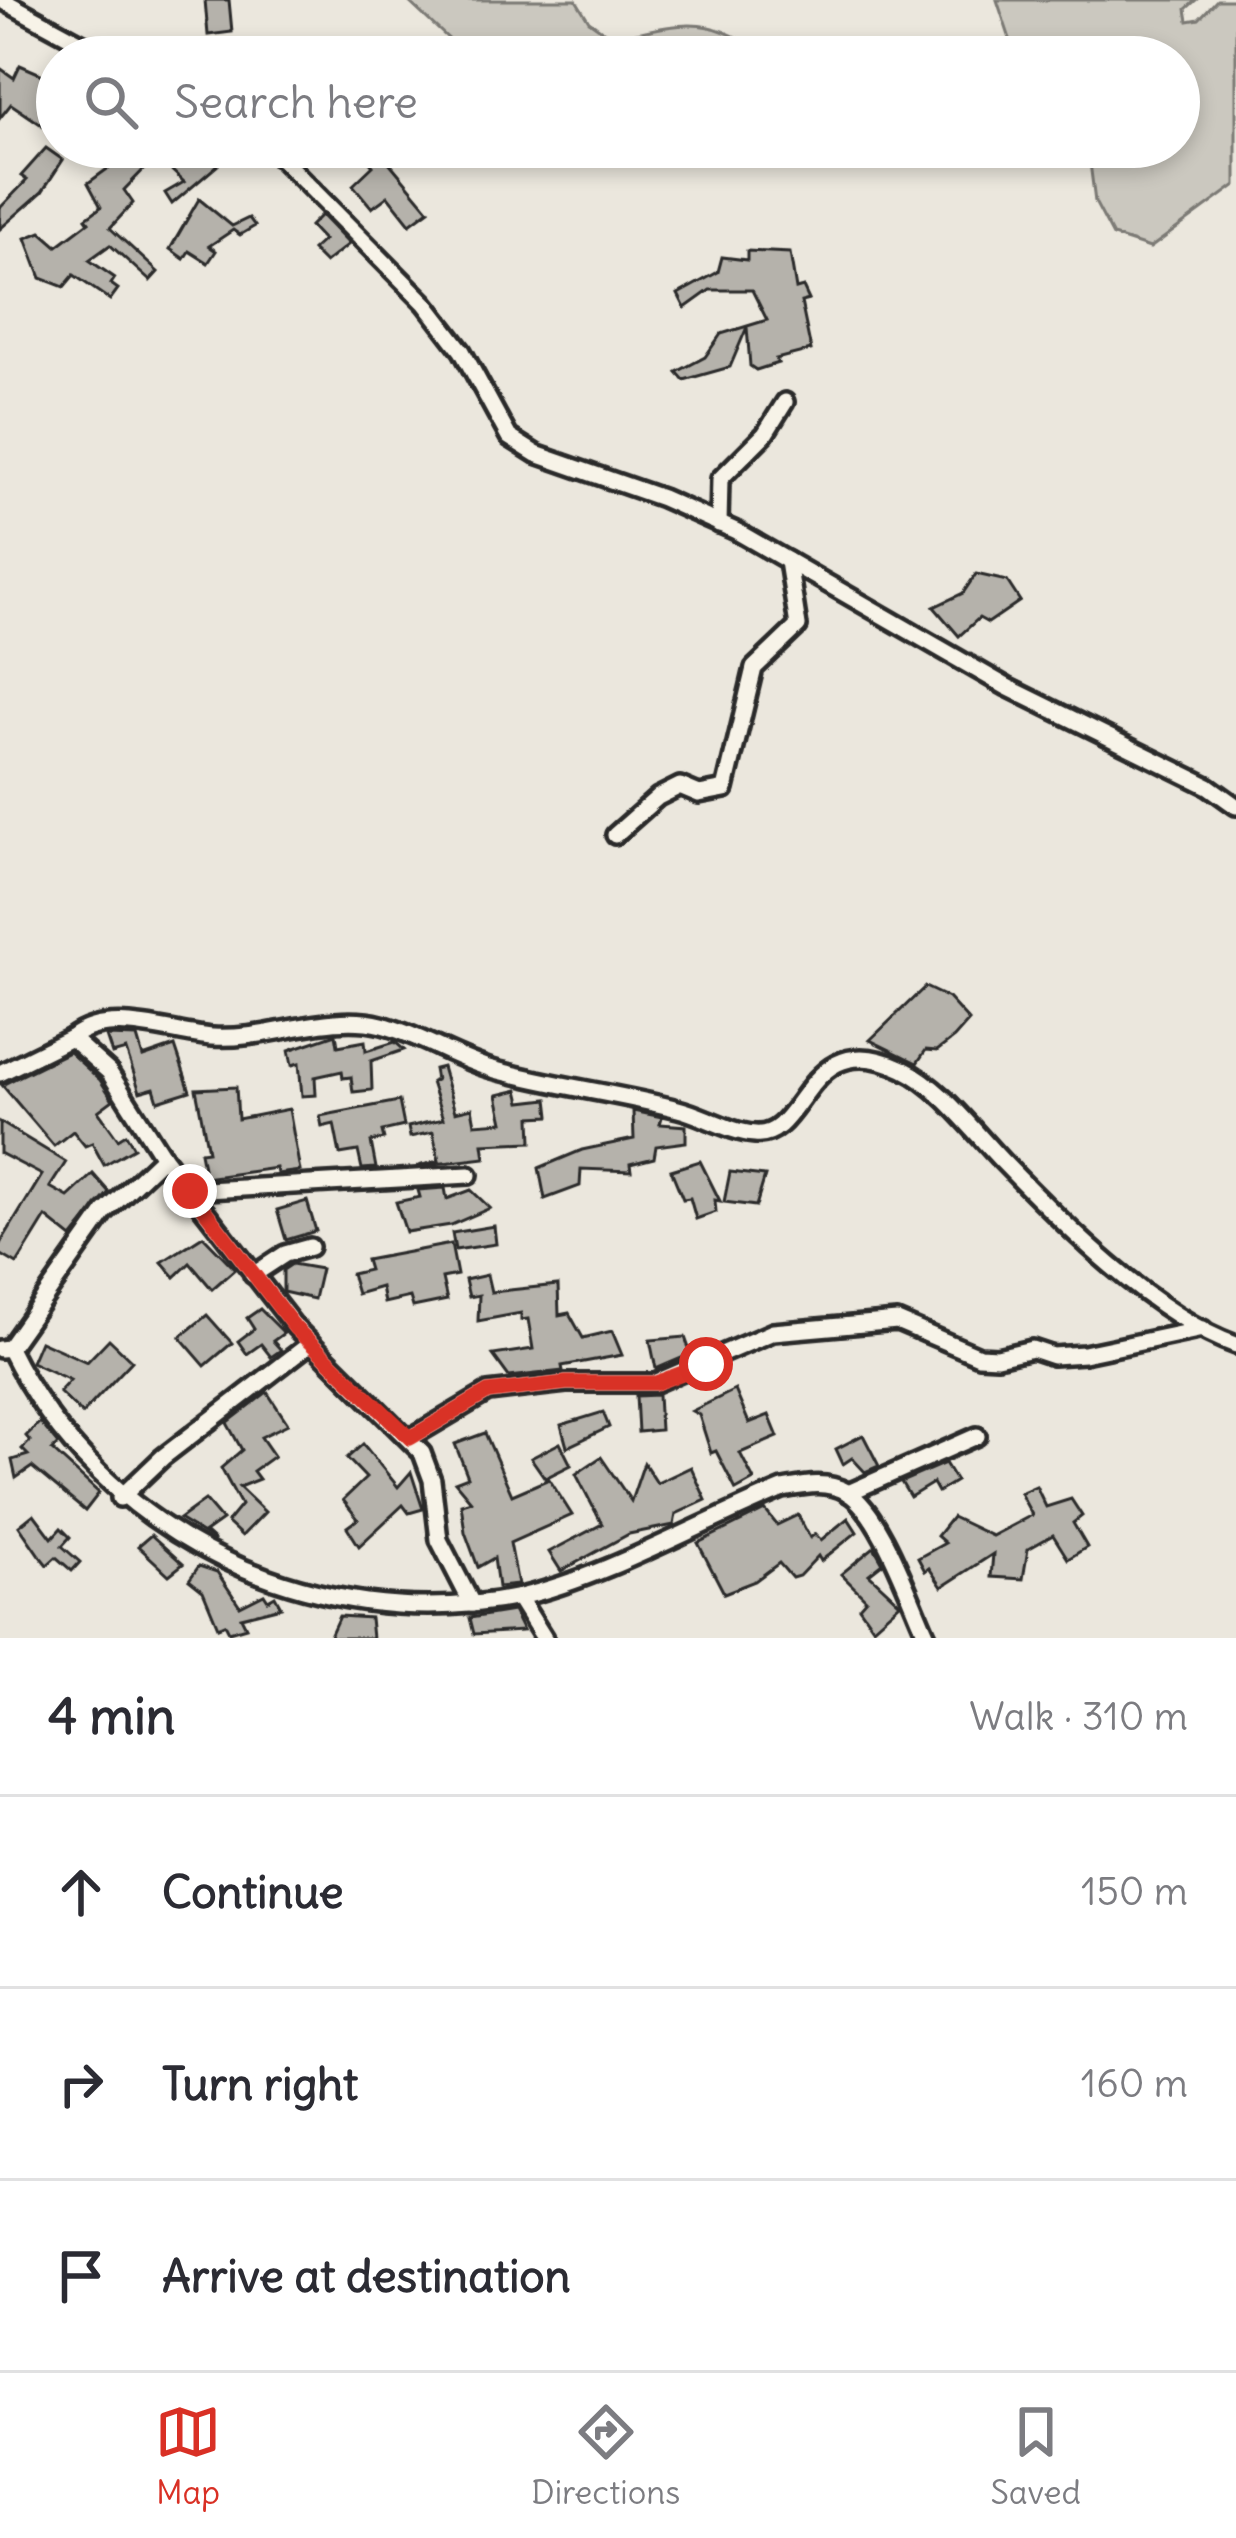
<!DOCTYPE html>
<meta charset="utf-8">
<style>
body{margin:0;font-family:Delius,sans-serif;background:#f2f2f3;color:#2b2b33}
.stop{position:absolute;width:36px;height:36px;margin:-27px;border:9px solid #d93025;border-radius:50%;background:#fff}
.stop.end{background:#d93025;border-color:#fff;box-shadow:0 3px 12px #0008}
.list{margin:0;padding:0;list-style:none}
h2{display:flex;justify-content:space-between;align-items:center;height:156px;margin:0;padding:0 48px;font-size:51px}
h2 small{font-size:39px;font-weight:400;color:#7c7c81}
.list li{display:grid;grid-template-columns:78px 1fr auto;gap:36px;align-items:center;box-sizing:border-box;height:192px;padding:0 48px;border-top:3px solid #e1e1e2}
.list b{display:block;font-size:45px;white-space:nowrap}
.list em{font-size:39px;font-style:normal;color:#7c7c81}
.icon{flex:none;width:66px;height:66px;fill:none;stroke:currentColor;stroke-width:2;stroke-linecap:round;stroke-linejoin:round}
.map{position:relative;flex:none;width:1236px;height:1638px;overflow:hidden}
.search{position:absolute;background:#fff;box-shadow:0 6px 18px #0003;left:36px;right:36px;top:36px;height:132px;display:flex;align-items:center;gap:30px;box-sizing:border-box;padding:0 42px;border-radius:66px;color:#7c7c81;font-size:45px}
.sheet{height:732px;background:#fff}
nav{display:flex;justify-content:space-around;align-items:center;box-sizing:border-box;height:168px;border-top:3px solid #e1e1e2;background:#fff;font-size:33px;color:#7c7c81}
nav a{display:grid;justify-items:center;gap:6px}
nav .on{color:#d93025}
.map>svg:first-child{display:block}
.green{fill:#cbc8bf;stroke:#7b7a75;stroke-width:3}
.building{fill:#b5b2ab;stroke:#2b2b2b;stroke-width:3}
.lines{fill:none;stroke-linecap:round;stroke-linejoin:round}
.minor-casing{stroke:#2b2b2b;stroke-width:24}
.minor{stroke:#f7f3e8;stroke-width:15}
.route{stroke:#d93025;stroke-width:15}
</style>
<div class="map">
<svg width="1236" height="1638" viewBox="0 0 1236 1638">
<rect width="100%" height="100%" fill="#ebe7dd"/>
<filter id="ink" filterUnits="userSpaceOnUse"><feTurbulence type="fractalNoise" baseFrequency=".00833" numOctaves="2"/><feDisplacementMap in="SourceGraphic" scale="24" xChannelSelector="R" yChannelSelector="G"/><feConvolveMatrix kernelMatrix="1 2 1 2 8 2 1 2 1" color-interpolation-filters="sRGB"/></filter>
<g filter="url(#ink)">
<!-- green -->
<g class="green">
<path d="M407 0H576L589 21 613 38C676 25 710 10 764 57H468Z"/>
<path d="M997 0H1196L1186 9 1188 21 1199 19 1217 0H1236V185L1150 248 1113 236 1095 202 1088 147H1179V57H1024L1011 42Z"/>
</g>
<!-- building -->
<g class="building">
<path d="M205 0H229L232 32 208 35Z"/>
<path d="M20 65 57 81V99L51 96 42 125 11 104 0 118V68L14 78Z"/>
<path d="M184 147H215L207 154 218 165 172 204 165 193 184 182 165 164Z"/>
<path d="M46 148 63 160 42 192 0 229V208L27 180 21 176Z"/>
<path d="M135 149 150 163 124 190 133 203 110 228 158 272 150 281 110 245 89 260 115 278 111 284 118 289 110 300 74 275 64 287 41 278 26 238 41 232 57 246 89 222 86 218 101 207 88 183Z"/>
<path d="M378 149 429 210 410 224 388 196 372 208 353 185 373 166 366 158Z"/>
<path d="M199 199 232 226 249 218 255 226 240 235 233 230 209 246 216 251 208 263 189 251 184 259 170 249Z"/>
<path d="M321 215 349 244 325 263 312 250 323 240 310 226Z"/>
<path d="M747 251 790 253 796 289 803 287 809 300 801 302 811 350 776 359 778 363 756 370 750 366 747 327 730 367 684 380 677 372 705 357 721 334 767 320 752 290H710L685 308 678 294 718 272 722 257 747 260Z"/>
<path d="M976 574 1007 581 1020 601 988 623 979 618 959 636 934 607 963 593Z"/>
<path d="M925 987 948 998 969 1021 954 1038 937 1051 926 1050 917 1063 870 1040Z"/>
<path d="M336 1034 338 1046 365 1041 366 1051 395 1042 404 1050 371 1061 372 1090 353 1092 351 1077 343 1078 342 1071 315 1077 316 1095 302 1096 299 1063 292 1065 289 1050Z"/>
<path d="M106 1036 137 1037 143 1057 175 1046 190 1091 158 1101 154 1088 140 1092 126 1050 112 1054Z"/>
<path d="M69 1052 100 1080 113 1100 98 1111 118 1139 126 1134 134 1148 104 1165 92 1143 85 1146 73 1131 54 1146 2 1085Z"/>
<path d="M442 1067 455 1112 472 1108 475 1124 503 1122 497 1095 518 1090 521 1102 548 1099 550 1116 531 1117 532 1142 483 1144 485 1158 418 1166 439 1161 433 1132 410 1137 408 1127 443 1119 431 1082 436 1080 434 1069Z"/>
<path d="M236 1087 238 1119 289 1109 300 1171 277 1174 276 1168 205 1178 200 1152 208 1151 196 1089Z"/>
<path d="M399 1101 404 1126 382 1131 384 1139 371 1142 376 1168 362 1169 358 1151 340 1154 334 1124 322 1127 320 1116Z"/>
<path d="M633 1111 662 1117 660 1124 686 1126V1142L656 1146 654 1158 630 1164 631 1171 581 1169 580 1186 545 1199 539 1168 582 1150 634 1139Z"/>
<path d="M0 1122 66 1162 50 1187 68 1197 93 1174 109 1192 72 1238 46 1217 17 1264 0 1254V1244L42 1175 0 1153Z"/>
<path d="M700 1161 720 1201 715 1200 716 1212 696 1219 690 1198 683 1199 671 1170Z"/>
<path d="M730 1172 765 1176 756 1206 724 1202Z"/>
<path d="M445 1188 447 1199 471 1190 490 1208 451 1225 406 1232 396 1202 420 1197 418 1190Z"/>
<path d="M307 1201 316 1231 286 1240 277 1210Z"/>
<path d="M494 1226 496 1244 455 1250 452 1233Z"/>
<path d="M203 1236 235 1269 212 1289 190 1263 175 1277 162 1262Z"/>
<path d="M451 1244 457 1275 442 1278 447 1300 413 1307 410 1297 384 1303 381 1287 357 1294 351 1274 369 1270 366 1260Z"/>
<path d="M292 1264 321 1269 314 1299 283 1292V1270Z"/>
<path d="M487 1275 491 1292 558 1285 559 1315 569 1313 583 1338 612 1331 622 1355 562 1366 563 1371 509 1377 493 1355 533 1349 528 1319 521 1320V1313L478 1321 479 1295 469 1297 465 1280Z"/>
<path d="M260 1309 284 1333 273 1341 281 1350 271 1357 261 1344 247 1354 238 1341 254 1329 247 1318Z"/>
<path d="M207 1315 232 1343 205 1366 180 1337Z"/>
<path d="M685 1337 691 1354 656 1369 650 1340Z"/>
<path d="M109 1339 132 1361 82 1414 59 1392 70 1380 31 1362 40 1341 87 1362Z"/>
<path d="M735 1390 749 1423 769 1415 778 1437 740 1453 754 1480 736 1490 716 1451 711 1453 699 1415 692 1411Z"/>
<path d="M267 1392 288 1424 261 1437 274 1456 253 1471 259 1479 239 1487 265 1512 242 1536 227 1522 241 1505 221 1468 242 1450 227 1423Z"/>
<path d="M658 1395 660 1430 638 1432 636 1396Z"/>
<path d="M603 1412 609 1427 567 1447 561 1425Z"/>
<path d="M40 1422 58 1444 52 1450 99 1493 85 1511 32 1467 16 1478 12 1460 28 1455 22 1449 30 1441 26 1436Z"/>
<path d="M485 1433 512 1495 549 1479 572 1515 510 1543 518 1585 498 1587 494 1558 478 1567 465 1532 461 1504 471 1501 455 1482 468 1477 455 1444Z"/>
<path d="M863 1435 879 1466 865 1472 852 1458 843 1464 836 1449Z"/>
<path d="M560 1443 571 1465 545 1478 531 1458Z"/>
<path d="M363 1444 398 1487 411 1472 423 1509 409 1513 403 1505 359 1546 347 1527 358 1519 343 1500 366 1478 347 1458Z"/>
<path d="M601 1457 631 1501 644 1463 657 1483 691 1467 706 1500 676 1514 674 1525 629 1534 561 1571 549 1552 602 1524 576 1474Z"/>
<path d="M945 1463 956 1481 938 1492 933 1483 910 1497 901 1482Z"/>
<path d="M1036 1486 1046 1507 1071 1499 1082 1516 1073 1523 1087 1547 1068 1559 1053 1535 1028 1549 1023 1579 991 1577 993 1554 942 1587 929 1568 925 1571 918 1558 945 1543 937 1536 952 1517 992 1536 1032 1515 1020 1493Z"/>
<path d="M205 1500 222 1520 205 1532 215 1541 179 1519Z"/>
<path d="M765 1510 777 1525 798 1515 810 1538 815 1534 821 1540 848 1518 857 1532 821 1561 818 1556 799 1576 792 1578 779 1563 755 1581 724 1593 698 1543Z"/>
<path d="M34 1514 52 1538 61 1528 70 1537 62 1546 80 1562 72 1571 56 1557 47 1565 39 1555 19 1526Z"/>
<path d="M151 1535 183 1564 169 1575 138 1546Z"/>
<path d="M874 1547 883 1563 869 1574 900 1603 873 1627 859 1607 866 1599 841 1574Z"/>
<path d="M199 1566 217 1572 240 1606 264 1594 268 1600 275 1596 281 1607 241 1617 246 1627 229 1632 225 1624 218 1627 203 1591 189 1580Z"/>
<path d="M513 1611 523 1631 474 1634 470 1618Z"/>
<path d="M339 1616 370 1618 372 1638H329Z"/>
</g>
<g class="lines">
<!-- minor casing -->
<g class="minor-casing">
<g id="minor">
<path d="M2 0 107 57"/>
<path d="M270 147 425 303 462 351 509 437 536 454 662 498 736 531 1007 687 1208 786 1236 806"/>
<path d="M719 524 720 479 765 434 785 402"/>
<path d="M615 835 658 797 680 786 699 794 725 789 754 668 798 626 788 561"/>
<path d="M71 1038C108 1008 169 1033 212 1037 268 1041 328 1011 382 1025 420 1035 454 1058 492 1069 553 1086 616 1093 678 1109 703 1115 729 1132 755 1134 806 1139 805 1022 903 1069 942 1088 972 1130 1002 1161 1062 1223 1154 1316 1236 1345"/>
<path d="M0 1073 71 1038 109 1072 163 1157 295 1327 422 1453 432 1480 439 1540 472 1604"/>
<path d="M190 1191 469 1175"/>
<path d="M253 1275 285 1254 310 1247"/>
<path d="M9 1348 105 1212 163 1157"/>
<path d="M0 1349 9 1348C101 1536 314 1638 520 1597 606 1577 700 1523 783 1489 805 1485 826 1480 847 1492 882 1513 910 1600 928 1638"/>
<path d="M410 1438 488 1392 566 1383H655L773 1332 897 1321 979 1356 997 1357 1032 1349 1053 1356 1084 1354 1203 1329"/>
<path d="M848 1493 977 1436"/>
<path d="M120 1498 163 1457 311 1343"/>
<path d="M519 1598 544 1638"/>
</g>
</g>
<!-- minor -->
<use href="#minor" class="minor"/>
</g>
</g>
<g class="lines" filter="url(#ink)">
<!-- route -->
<path class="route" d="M190 1191 295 1328 410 1438 488 1392 566 1383H656L706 1364"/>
</g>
</svg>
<div class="stop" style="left:706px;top:1364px"></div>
<div class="stop end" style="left:190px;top:1191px"></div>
<div class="search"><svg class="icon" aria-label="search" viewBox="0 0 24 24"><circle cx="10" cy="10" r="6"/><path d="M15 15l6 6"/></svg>Search here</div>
</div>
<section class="sheet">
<h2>4 min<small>Walk · 310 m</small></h2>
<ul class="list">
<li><svg class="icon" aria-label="ahead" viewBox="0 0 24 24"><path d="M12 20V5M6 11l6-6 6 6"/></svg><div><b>Continue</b></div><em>150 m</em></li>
<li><svg class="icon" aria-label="right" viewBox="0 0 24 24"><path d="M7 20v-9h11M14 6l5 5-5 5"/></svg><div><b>Turn right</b></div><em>160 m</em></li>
<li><svg class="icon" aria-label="arrive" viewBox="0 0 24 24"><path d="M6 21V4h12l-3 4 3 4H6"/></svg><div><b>Arrive at destination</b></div></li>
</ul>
</section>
<nav>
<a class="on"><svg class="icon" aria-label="map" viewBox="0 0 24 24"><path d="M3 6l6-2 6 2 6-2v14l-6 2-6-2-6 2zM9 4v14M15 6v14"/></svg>Map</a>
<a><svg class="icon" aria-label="directions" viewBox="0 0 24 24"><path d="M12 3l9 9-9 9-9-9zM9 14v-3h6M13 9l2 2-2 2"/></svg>Directions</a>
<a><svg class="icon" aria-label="saved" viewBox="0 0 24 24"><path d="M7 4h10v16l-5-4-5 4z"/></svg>Saved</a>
</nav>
